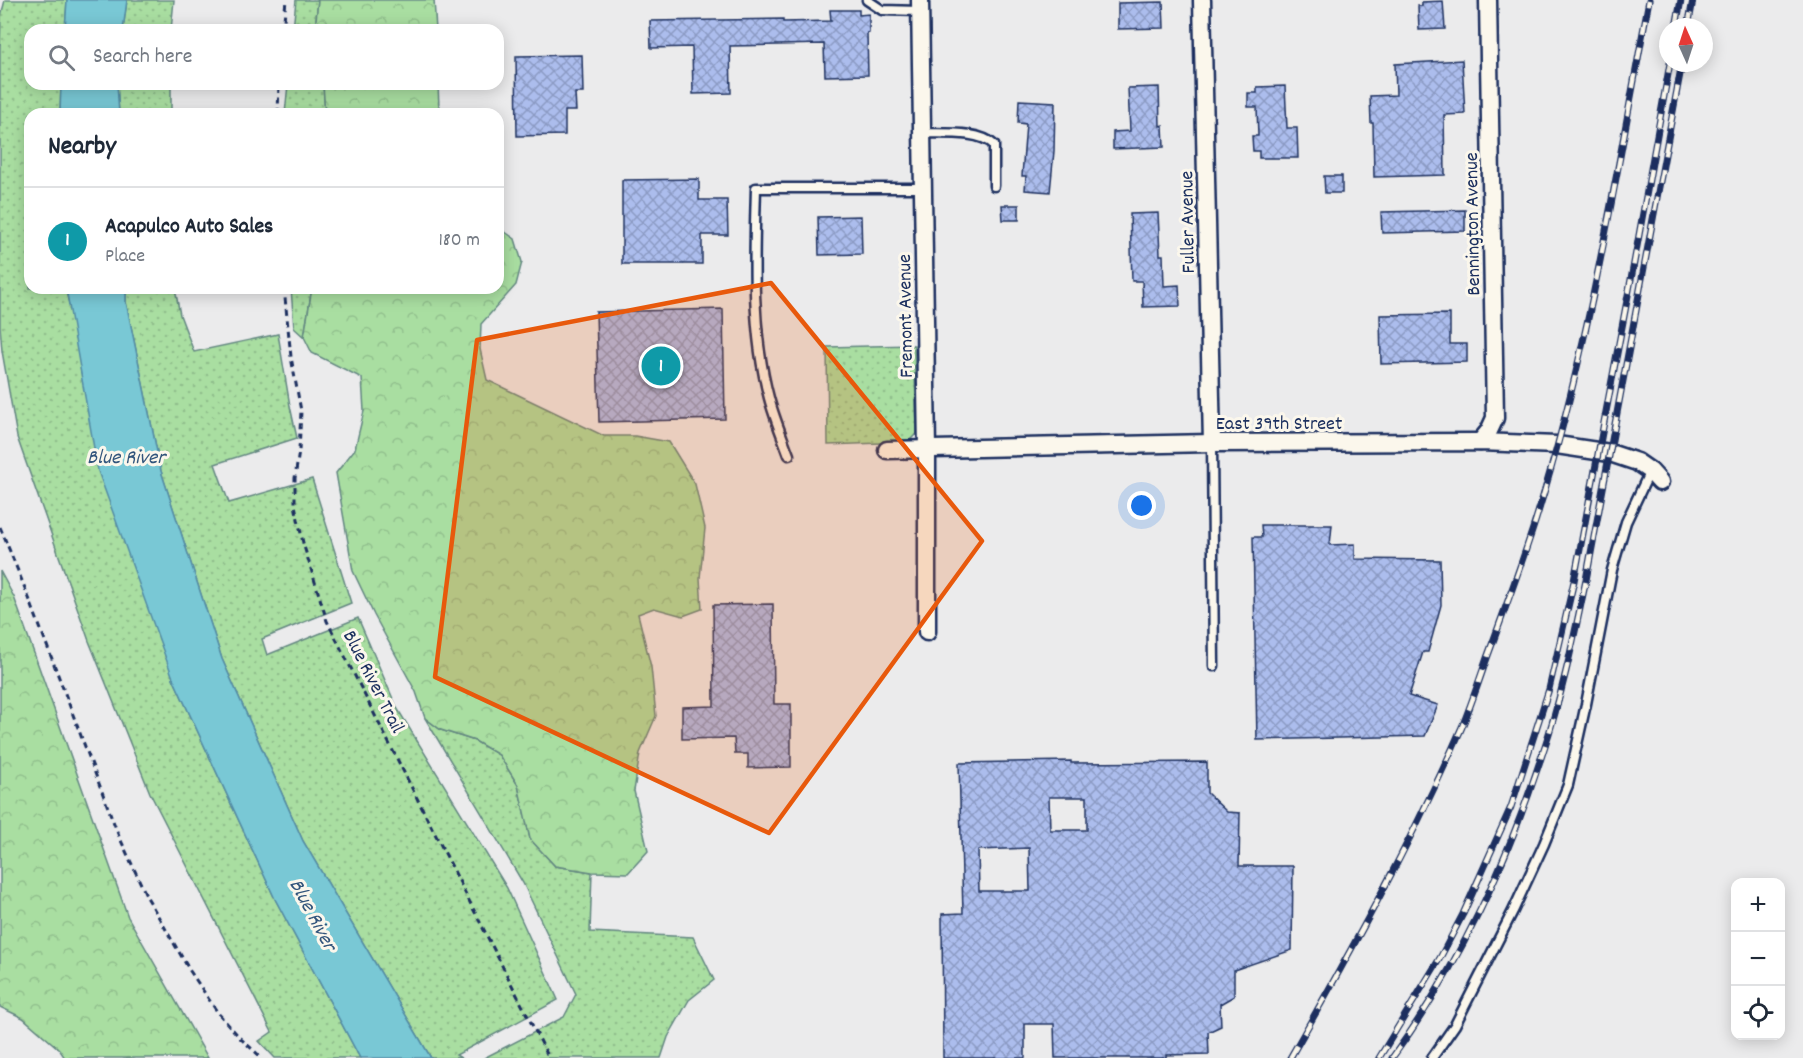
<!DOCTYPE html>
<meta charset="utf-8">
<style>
body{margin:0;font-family:Dekko,sans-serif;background:#f2f2f3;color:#1f2937}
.controls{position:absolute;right:18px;bottom:18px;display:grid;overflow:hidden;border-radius:12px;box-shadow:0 3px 15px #0003}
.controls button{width:54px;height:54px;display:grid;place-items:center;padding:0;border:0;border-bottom:2px solid #e0e1e3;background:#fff;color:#1f2937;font:30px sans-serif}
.compass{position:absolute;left:1659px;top:18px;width:54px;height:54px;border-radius:50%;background:#fff;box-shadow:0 3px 15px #0003;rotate:357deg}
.you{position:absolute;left:1142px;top:506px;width:21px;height:21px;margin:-15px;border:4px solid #fff;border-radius:50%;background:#1a73e8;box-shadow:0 0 0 9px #1a73e833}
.badge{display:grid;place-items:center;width:39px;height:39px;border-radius:50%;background:#c8321e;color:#fff;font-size:20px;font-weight:700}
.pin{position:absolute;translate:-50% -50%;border:3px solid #fff;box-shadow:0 2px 6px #0006}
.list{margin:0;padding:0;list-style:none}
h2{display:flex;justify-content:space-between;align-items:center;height:78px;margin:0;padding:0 24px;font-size:26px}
h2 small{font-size:20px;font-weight:400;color:#747a83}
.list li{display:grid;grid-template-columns:39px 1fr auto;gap:18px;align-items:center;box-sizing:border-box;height:108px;padding:0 24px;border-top:2px solid #e0e1e3}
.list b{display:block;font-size:22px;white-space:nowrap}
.list p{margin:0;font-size:20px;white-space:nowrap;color:#747a83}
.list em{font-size:20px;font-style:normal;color:#747a83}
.icon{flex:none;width:33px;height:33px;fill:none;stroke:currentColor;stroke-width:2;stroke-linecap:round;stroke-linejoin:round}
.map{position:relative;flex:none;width:1803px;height:1058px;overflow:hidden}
.search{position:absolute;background:#fff;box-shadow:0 3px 15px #0003;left:24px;top:24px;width:480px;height:66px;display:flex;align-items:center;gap:15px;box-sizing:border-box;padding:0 21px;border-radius:18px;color:#747a83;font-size:22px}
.panel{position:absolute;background:#fff;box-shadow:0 3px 15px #0003;left:24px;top:108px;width:480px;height:186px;border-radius:18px}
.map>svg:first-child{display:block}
.grass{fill:url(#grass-dots);stroke:#628680;stroke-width:1.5}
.forest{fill:url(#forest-crowns);stroke:#628680;stroke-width:1.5}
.water{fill:#79c8d5;stroke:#538ba5;stroke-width:1.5}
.building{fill:url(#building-cross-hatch);stroke:#1b2f5e;stroke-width:1.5;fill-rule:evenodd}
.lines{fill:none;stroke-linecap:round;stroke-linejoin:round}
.service-casing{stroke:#1b2f5e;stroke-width:13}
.minor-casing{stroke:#1b2f5e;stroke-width:21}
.path{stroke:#1b2f5e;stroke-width:3;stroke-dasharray:6 4.5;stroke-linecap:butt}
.service{stroke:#fbf7ec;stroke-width:8}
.minor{stroke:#fbf7ec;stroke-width:16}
.rail-casing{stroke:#1b2f5e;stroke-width:7}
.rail{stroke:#fbf7ec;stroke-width:4.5;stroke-dasharray:14;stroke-linecap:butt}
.marked{fill:#e8590c;fill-opacity:0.2;stroke:#e8590c;stroke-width:4.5;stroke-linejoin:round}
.labels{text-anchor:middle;stroke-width:6;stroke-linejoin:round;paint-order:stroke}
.street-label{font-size:20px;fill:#1b2f5e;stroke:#fbf7ec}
.water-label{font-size:21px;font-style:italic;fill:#32557c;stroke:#fbf7ec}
</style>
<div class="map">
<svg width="1803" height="1058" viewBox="0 0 1803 1058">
<defs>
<pattern id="grass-dots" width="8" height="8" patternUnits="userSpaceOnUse" patternTransform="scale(1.5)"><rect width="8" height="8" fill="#a9dea1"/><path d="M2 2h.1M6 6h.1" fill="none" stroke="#91bf8d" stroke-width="1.8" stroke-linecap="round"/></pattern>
<pattern id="forest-crowns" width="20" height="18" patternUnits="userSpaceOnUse" patternTransform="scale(1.5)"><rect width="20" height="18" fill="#a9dea1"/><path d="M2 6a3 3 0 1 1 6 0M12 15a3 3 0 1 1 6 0" fill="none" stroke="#91bf8d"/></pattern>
<pattern id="building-cross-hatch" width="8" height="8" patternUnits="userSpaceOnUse" patternTransform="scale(1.5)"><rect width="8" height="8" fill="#acbded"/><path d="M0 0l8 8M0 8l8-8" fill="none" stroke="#8b9ac3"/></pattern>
</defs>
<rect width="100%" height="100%" fill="#ebebec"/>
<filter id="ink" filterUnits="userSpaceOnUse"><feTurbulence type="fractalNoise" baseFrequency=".0167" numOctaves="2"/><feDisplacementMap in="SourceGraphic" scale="12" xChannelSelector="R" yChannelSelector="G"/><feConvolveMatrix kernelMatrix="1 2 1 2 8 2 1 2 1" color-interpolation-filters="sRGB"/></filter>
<g filter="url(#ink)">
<!-- grass -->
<g class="grass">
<path d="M5 0H67L65 30H30V84H61L60 114H30V288H66L67 296 173 678 275 899 360 1058H275L259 1041 272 1032 150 793 89 641 17 437 2 351 0 326V49L1 16Z"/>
<path d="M127 0H174L171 30H123Z"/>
<path d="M296 0H318L315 30H293Z"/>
<path d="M117 84H171V114H119Z"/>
<path d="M288 84H323L325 114H285Z"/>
<path d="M126 288H175L180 315 194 352 278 334 290 406 297 438 215 464 229 503 312 479 351 603 262 639 267 655 358 618 397 708 507 888 558 1000 456 1055 461 1058H431L303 841 222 659 161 471 126 302Z"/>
<path d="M291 288H312L304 337 294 328Z"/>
<path d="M914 345 917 433 908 442 828 445 827 347Z"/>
<path d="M425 718 441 730 475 741 499 755 518 785 530 839 555 866 592 872 590 932 693 937 714 980 689 1000 668 1037 661 1058H484L564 1017 576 994 523 883Z"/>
</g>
<!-- forest -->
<g class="forest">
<path d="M318 0H434L436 30H315Z"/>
<path d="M323 84H438L439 107 444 114H325Z"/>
<path d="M498 227 515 239 522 262 516 285 481 324 480 349 487 380 604 436H635L669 442 695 484 705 528 700 578 702 609 683 616 654 608 638 614 651 667 656 716 640 753 634 791 648 851 628 873 592 872 555 866 530 839 518 785 499 755 475 741 441 730 425 718 416 692 374 615 353 571 336 473 355 449 364 411 362 378 312 353 304 337 312 288H498Z"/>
<path d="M0 571 14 597 128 917 208 1058H65L59 1049 23 1018 0 1007Z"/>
</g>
<!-- water -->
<g class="water">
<path d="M67 0H127L123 30H65Z"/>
<path d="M61 84H117L119 114H60Z"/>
<path d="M66 288H126V302L161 471 222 659 303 841 431 1058H360L275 899 173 678 98 471Z"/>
</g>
<!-- building -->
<g class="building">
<path d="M1443 1 1445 29 1419 30 1418 6H1422V2Z"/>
<path d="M1163 2 1164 28 1118 29V3Z"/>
<path d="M830 10H859V15L869 14V33H867L868 75 825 76 824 44 730 46 731 93 693 94 692 47 651 48 650 21 783 19V22L831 21Z"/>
<path d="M582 55 583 93H575L576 111H565V135L517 136 516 56Z"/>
<path d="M1462 60 1465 114 1444 115 1445 175 1374 177 1373 123H1371L1370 96 1396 95 1395 64Z"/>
<path d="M1285 86 1287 128H1297L1298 158H1259V151H1253L1252 136H1258L1257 107H1248V93H1257V87Z"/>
<path d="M1159 87 1160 126 1163 125 1164 147 1113 149V132L1130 131 1128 88Z"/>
<path d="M1019 100 1055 102 1054 151 1050 192 1025 190 1026 176H1022L1026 124 1018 123Z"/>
<path d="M1324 176H1342V193H1325Z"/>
<path d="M699 179V200H727L728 235H702V264H622V180Z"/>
<path d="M1002 205H1019V220H1003Z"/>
<path d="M1465 210V231L1382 233 1381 212Z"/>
<path d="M1158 213 1160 255H1163L1164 286 1179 285 1180 306 1143 307 1142 281H1132L1130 214Z"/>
<path d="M861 216 862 254 819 255 818 217Z"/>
<path d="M723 309 725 419 599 422 596 312Z"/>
<path d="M1450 314V344H1467V362L1381 364 1380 315Z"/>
<path d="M1261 525H1332L1330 545 1355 544V559L1440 560 1441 605 1428 652H1423L1409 696 1438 705 1425 736 1257 740 1253 537H1262Z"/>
<path d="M773 604 774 704H791V767L748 768V754H735L734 738 682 739V707L714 706 713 605Z"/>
<path d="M1071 761V763L1207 762V793L1227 812 1240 813 1239 866H1293L1292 950 1234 970V996L1220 1004 1221 1026 1208 1032 1209 1054 1166 1055V1058H1055L1054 1024H1025V1058H943L942 914 963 913 959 763ZM1049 797H1087V830H1050ZM1029 848 1030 891H979L978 850Z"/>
</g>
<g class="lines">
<!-- service casing -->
<g class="service-casing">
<g id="service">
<path d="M867 0 882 10 920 11"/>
<path d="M922 133C942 134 979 130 994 145V186"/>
<path d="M1212 443 1214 666"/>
<path d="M789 455C782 436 774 417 769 398 751 330 754 257 756 188H923"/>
<path d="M1432 1058 1455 1025 1513 911 1544 844 1568 785 1586 704 1612 570 1626 522 1650 471"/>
</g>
</g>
<!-- minor casing -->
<g class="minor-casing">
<g id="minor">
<path d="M920 0 927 449V632"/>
<path d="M1202 0 1212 443"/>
<path d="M1480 442 1489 431 1495 418 1488 0"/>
<path d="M887 450 1212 443 1480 442 1557 445 1610 453 1637 462 1650 471 1660 482"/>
</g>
</g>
<!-- path -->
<g class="path">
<path d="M283 30 286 0"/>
<path d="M278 114 279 84"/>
<path d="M284 288 291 357 301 411 299 451 295 478V505L303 543 327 621 549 1058"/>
<path d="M0 527 29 598 118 834 147 897 190 971 218 1013 241 1039 262 1058"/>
</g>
<!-- service -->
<use href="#service" class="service"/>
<!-- minor -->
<use href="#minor" class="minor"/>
<!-- rail casing -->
<g class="rail-casing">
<g id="rail">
<path d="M1676 27 1681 0"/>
<path d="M1688 27 1693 0"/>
<path d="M1290 1058C1352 950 1412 841 1462 727 1471 705 1479 681 1487 658 1504 612 1521 566 1536 519 1589 350 1616 174 1649 0"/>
<path d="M1379 1058 1440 958 1463 914 1511 807 1549 689 1574 581 1632 274 1670 63"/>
<path d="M1392 1058C1459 966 1508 861 1543 752 1562 696 1574 637 1586 580L1682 63"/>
</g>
</g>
<!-- rail -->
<use href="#rail" class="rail"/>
</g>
</g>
<!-- marked area -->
<path class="marked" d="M771 283 982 541 769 833 435 677 477 340Z"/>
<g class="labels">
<!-- street labels -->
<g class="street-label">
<text transform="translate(1186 222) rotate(-91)" y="7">Fuller Avenue</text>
<text transform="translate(1471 224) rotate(-91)" y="7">Bennington Avenue</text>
<text transform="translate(904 316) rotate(-91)" y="7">Fremont Avenue</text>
<text x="1279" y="429">East 39th Street</text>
<text transform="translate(375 681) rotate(63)" y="7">Blue River Trail</text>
</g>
<!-- water labels -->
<g class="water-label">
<text x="126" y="463">Blue River</text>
<text transform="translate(314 914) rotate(62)" y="7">Blue River</text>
</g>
</g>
</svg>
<div class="controls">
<button>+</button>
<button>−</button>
<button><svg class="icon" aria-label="locate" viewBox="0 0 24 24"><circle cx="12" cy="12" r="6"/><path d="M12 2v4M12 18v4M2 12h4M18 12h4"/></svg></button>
</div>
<svg class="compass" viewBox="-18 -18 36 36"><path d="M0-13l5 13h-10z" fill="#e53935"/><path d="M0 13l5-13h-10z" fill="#747a83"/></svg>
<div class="you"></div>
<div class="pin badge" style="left:661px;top:366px;background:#0f9aa8">1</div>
<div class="search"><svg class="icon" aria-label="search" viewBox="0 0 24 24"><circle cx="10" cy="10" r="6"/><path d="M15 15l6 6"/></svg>Search here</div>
<section class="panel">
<h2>Nearby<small></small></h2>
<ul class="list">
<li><span class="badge" style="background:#0f9aa8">1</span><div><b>Acapulco Auto Sales</b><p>Place</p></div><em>180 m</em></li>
</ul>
</section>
</div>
